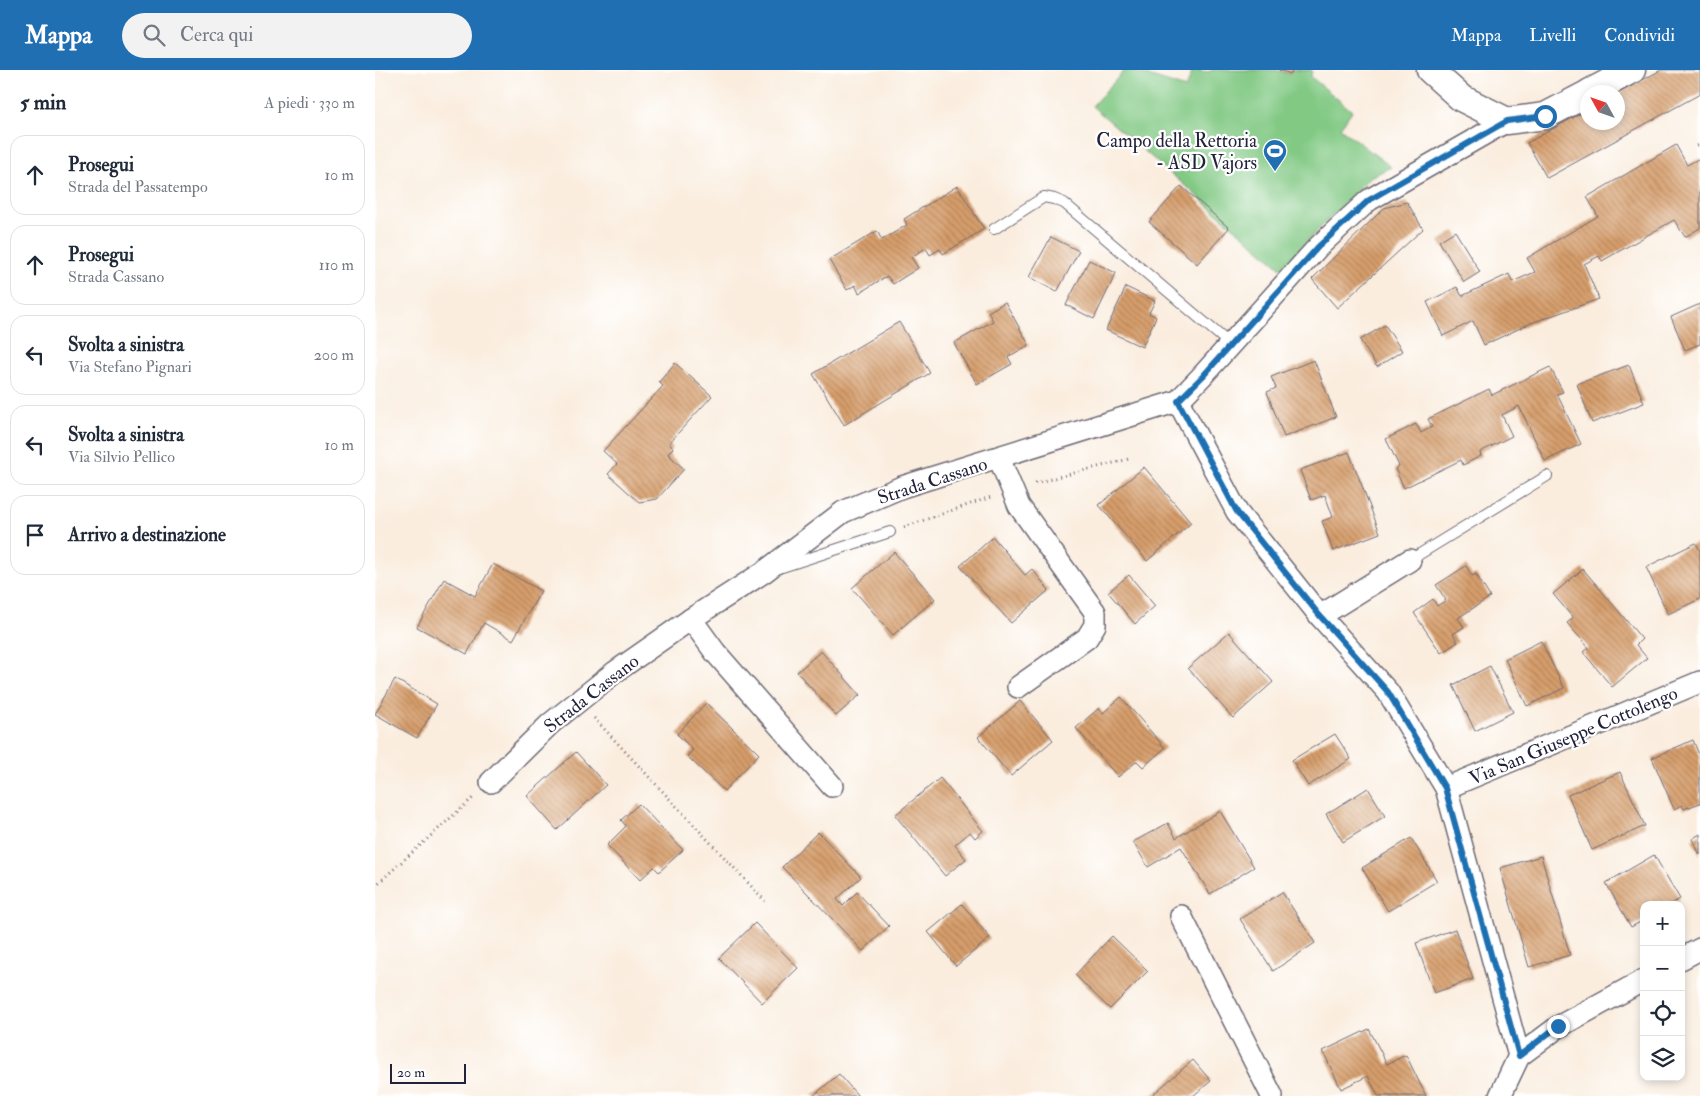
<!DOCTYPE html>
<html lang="it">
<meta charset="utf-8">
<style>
body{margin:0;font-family:"IM FELL Double Pica",serif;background:#f2f2f3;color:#1f2937}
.controls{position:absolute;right:15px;bottom:15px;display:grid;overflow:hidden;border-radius:10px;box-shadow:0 2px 8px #0003}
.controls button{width:45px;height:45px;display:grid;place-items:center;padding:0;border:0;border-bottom:1px solid #e0e1e3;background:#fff;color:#1f2937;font:25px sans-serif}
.compass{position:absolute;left:1205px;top:15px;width:45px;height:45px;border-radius:50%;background:#fff;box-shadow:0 2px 8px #0003;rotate:310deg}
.scale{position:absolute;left:15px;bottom:12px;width:76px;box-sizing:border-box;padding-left:5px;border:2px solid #22223b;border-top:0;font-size:14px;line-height:18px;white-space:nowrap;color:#22223b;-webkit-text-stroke:4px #fff;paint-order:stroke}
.stop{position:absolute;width:15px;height:15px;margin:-11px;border:4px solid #1f6fb2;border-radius:50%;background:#fff}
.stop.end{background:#1f6fb2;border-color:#fff;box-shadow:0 1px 5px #0008}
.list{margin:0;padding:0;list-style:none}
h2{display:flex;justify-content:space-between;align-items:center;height:65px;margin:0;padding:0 20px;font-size:21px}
h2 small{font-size:16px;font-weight:400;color:#747a83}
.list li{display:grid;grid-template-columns:32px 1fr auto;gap:15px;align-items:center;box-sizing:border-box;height:80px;margin:0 10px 10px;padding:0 10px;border:1px solid #e0e1e3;border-radius:15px}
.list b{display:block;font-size:19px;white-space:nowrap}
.list p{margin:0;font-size:16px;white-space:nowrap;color:#747a83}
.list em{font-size:16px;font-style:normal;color:#747a83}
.icon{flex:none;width:28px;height:28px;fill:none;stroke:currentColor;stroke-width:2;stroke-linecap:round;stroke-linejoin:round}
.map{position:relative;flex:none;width:1325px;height:1026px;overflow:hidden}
header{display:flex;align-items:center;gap:30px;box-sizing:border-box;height:70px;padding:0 25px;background:#1f6fb2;color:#fff}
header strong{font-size:24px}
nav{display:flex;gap:28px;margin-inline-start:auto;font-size:18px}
.search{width:350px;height:45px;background:#f2f2f3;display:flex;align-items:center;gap:12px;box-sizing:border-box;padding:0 18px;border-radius:28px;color:#747a83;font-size:19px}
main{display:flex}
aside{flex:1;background:#fff}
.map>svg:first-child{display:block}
.grass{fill:#82c984;stroke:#527660}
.building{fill:url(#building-back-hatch)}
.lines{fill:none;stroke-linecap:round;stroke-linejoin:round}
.service-casing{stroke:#6e6974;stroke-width:12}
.minor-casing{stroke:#6e6974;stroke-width:24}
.tertiary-casing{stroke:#6e6974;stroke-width:29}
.path{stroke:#6e6974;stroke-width:3;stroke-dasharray:1 4;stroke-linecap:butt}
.service{stroke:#fff;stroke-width:10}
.minor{stroke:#fff;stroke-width:21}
.tertiary{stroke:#fff;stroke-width:26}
.route{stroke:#1f6fb2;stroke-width:6}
.labels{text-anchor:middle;stroke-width:4.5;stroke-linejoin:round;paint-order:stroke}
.poi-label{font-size:19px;fill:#22223b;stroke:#fff;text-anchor:end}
.street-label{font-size:19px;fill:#22223b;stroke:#fff}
</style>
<header>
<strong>Mappa</strong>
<div class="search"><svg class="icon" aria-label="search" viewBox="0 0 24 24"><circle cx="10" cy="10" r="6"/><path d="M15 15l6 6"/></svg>Cerca qui</div>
<nav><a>Mappa</a><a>Livelli</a><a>Condividi</a></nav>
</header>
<main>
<aside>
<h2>5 min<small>A piedi · 330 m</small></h2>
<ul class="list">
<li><svg class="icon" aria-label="ahead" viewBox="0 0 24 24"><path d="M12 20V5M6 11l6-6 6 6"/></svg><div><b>Prosegui</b><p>Strada del Passatempo</p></div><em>10 m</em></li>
<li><svg class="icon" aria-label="ahead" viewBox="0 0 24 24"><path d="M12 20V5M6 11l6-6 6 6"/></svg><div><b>Prosegui</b><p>Strada Cassano</p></div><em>110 m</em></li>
<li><svg class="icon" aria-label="left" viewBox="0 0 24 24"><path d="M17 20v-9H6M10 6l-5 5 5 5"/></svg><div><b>Svolta a sinistra</b><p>Via Stefano Pignari</p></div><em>200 m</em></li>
<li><svg class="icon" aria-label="left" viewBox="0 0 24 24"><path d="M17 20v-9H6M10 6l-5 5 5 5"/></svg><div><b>Svolta a sinistra</b><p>Via Silvio Pellico</p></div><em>10 m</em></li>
<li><svg class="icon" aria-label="arrive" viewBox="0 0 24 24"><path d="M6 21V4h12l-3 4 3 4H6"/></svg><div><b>Arrivo a destinazione</b></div></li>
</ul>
</aside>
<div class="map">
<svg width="1325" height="1026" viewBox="0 0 1325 1026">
<defs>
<pattern id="building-back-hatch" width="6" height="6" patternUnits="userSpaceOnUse" patternTransform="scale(1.25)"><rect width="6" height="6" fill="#d79e6b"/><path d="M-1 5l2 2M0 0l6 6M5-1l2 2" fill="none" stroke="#ae8059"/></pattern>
</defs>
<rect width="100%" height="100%" fill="#fff"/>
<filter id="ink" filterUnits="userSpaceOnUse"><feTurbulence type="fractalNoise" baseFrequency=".02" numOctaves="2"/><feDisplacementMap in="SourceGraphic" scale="10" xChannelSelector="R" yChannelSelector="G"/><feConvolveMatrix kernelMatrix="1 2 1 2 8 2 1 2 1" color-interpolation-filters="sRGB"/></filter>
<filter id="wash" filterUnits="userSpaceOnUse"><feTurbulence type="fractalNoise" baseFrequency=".0096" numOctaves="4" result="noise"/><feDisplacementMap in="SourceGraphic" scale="20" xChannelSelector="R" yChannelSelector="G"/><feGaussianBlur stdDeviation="1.12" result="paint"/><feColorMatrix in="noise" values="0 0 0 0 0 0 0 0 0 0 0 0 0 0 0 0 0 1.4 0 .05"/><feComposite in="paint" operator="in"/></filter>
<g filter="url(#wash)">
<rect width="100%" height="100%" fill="#faedde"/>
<!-- grass -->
<path class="grass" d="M750 0H755L811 18 818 0 835 2 836 0H901L915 4 917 0H937L936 7 977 41 965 58 1016 97 995 107 906 198 717 36Z"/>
<g id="blocks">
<!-- building -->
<g class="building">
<path d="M904 0H917L916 4Z"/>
<path d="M1286 0H1325V24L1172 108 1152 73 1212 40V52H1242V24Z"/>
<path d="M1301 75 1312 95 1325 88V158L1310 167 1299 150 1227 191 1224 186 1209 194 1224 229 1156 253 1109 275 1098 251 1068 266 1052 232 1082 217 1087 226 1134 204 1137 212 1160 202 1152 188 1223 146 1212 127Z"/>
<path d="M582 116 609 159 568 184 565 179 555 185 551 178 536 187 543 198 518 214 512 206 484 223 480 215 472 220 454 190 502 161 507 170 532 155 529 149Z"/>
<path d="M806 116 854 158 822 194 774 152Z"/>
<path d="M1032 132 1048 159 962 238 937 209 1009 138Z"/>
<path d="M1080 161 1105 202 1089 212 1064 171Z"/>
<path d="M676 167 704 181 682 222 654 207Z"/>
<path d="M714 190 741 203 719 249 691 235Z"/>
<path d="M751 217 780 231 774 243 781 247 767 277 731 260Z"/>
<path d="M630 232 654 275 633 287 637 294 602 314 579 273 618 251 613 242Z"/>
<path d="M1325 234V274L1310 280 1296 247Z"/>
<path d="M524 252 555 303 469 355 438 304Z"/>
<path d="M1010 255 1027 281 1002 297 985 270Z"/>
<path d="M939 290 961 347 909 367 892 322 901 318 896 307Z"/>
<path d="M300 293 337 326 294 373 298 378 293 384 309 399 282 429 264 432 233 404 242 394 228 381 288 316 284 312Z"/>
<path d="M1254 295 1269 333 1217 353 1202 314Z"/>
<path d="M1175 297 1188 322 1182 324 1206 374 1170 391 1144 336 1127 345 1137 366 1105 382 1106 386 1088 395 1086 390 1029 418 1020 399 1024 396 1011 369 1041 354 1046 363 1057 357 1053 349 1114 319 1117 325Z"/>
<path d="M974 382 1005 463 958 481 947 451 958 447 950 425 936 430 925 400Z"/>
<path d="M769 397 816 453 772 491 724 435Z"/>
<path d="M618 467 650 505 657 499 674 520 636 553 585 496Z"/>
<path d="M1321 473 1325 481V529L1293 544 1271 497Z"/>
<path d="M519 482 560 529 518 565 477 518Z"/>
<path d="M118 494 166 521 138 570 109 553 92 584 42 557 69 509 100 526Z"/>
<path d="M1091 496 1097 506 1101 504 1115 527 1083 548 1089 557 1078 564 1083 572 1066 583 1039 543 1058 529 1062 536 1071 530 1061 515Z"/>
<path d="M1208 499 1267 569 1261 575 1272 588 1237 617 1208 582 1214 578 1192 553 1198 548 1178 524Z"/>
<path d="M754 505 780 536 760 554 733 522Z"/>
<path d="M854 562 898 612 858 648 813 598Z"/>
<path d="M1166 571 1189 618 1152 636 1130 589Z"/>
<path d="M446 581 485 625 461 646 422 602Z"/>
<path d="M1115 596 1138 642 1100 661 1078 615Z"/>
<path d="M20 609 62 634 42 668 0 644Z"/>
<path d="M746 627 790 678 768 697 762 691 743 707 701 658 724 638 728 643Z"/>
<path d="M645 631 678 670 636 706 603 667Z"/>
<path d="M331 633 384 684 349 721 312 686 318 680 302 664Z"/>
<path d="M960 664 976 689 933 716 917 690Z"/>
<path d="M1318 670 1325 687V733L1309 739 1307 735 1299 739 1277 688Z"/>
<path d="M201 682 231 715 182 760 152 726Z"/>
<path d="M1245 702 1270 756 1217 780 1193 725Z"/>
<path d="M565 708 608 761 600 768 595 762 580 775 591 789 570 806 520 745Z"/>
<path d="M993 718 1010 746 968 772 951 744Z"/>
<path d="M264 734 308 780 284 802 279 797 265 810 232 775 251 756 246 750Z"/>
<path d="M845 741 879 797 835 824 806 777 773 797 758 772 793 753 801 768Z"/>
<path d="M443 762 486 807 462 829 468 836 482 822 514 856 488 881 407 797Z"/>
<path d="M1325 764V785L1317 769Z"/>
<path d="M1036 768 1062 811 1013 841 987 798Z"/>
<path d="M1279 785 1305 829 1294 835H1269V850L1256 857 1231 813Z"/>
<path d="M1166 786 1195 885 1154 897 1125 798Z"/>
<path d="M907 822 940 873 898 901 865 849Z"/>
<path d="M587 834 615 868 581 896 553 862Z"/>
<path d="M380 853 423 898 387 933 344 888Z"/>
<path d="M1080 859 1098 909 1059 923 1041 873Z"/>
<path d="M737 866 773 901 735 939 700 905Z"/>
<path d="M994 959 1012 994 1031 985 1051 1026H1003L993 1006 966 1019 948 981Z"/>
<path d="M818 990 836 1011 818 1026H776Z"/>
<path d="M464 1004 483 1026H438Z"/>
</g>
</g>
</g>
<g filter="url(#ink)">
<use href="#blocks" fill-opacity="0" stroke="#6e6974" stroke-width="1"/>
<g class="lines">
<!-- service casing -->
<g class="service-casing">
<g id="service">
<path d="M619 159 669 127 679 129 689 133 856 275"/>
<path d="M1035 490 1172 406"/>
<path d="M407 497 515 462"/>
</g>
</g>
<!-- minor casing -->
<g class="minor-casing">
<g id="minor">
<path d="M803 331 862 442 945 546 1013 622 1071 718 1144 986"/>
<path d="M624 388 644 436 720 542V555L712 568 643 617"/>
<path d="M945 546 1035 490"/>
<path d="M316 549 340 582 457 716"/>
<path d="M116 712 175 654 240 602 316 549 389 502 468 442 527 417 803 331 827 306 943 177 994 130 1132 51"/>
<path d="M1071 718 1325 612"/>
<path d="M806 846 897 1026"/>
<path d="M1306 889 1325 879"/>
<path d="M1125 1026 1144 986 1183 957 1269 910"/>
</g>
</g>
<!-- tertiary casing -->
<g class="tertiary-casing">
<g id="tertiary">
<path d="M1055 0 1086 28 1132 51 1170 46 1212 24"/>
<path d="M1215 22 1257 0"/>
</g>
</g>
<!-- path -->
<g class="path">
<path d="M1322 76 1325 75"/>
<path d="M660 413 754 389"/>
<path d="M529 457 616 427"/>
<path d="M219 648 390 831"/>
<path d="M0 816 100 726"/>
</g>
<!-- service -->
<use href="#service" class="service"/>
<!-- minor -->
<use href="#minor" class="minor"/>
<!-- tertiary -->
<use href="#tertiary" class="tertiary"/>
</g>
</g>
<g class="lines" filter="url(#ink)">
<!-- route -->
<path class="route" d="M1170 46 1132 51 994 130 943 177 828 306 803 331 862 442 945 546 1013 622 1070 718 1144 986 1183 956"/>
</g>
<!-- icons -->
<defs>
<g id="stadium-pin" transform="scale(1.25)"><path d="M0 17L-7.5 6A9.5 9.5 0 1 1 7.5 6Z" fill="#1f6fb2" stroke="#fff"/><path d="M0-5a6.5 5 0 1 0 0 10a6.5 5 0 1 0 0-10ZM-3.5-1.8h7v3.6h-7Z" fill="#fff"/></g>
</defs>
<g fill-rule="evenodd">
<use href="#stadium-pin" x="900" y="81"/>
</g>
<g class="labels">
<!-- poi labels -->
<g class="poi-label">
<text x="882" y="77">Campo della Rettoria<tspan x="882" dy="22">- ASD Vajors</tspan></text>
</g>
<!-- street labels -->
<g class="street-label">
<text transform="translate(557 410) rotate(-18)" y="7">Strada Cassano</text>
<text transform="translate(216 623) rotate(-38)" y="7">Strada Cassano</text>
<text transform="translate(1198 665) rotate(-23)" y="7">Via San Giuseppe Cottolengo</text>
</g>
</g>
</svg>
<div class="controls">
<button>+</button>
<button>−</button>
<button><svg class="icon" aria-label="locate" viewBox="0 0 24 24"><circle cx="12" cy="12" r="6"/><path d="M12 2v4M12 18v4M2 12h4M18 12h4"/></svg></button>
<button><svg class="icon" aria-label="layers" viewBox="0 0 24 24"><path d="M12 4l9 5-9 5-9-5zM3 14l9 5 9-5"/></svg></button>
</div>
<svg class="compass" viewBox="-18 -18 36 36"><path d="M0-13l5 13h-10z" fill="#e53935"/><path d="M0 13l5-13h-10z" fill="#747a83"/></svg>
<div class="scale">20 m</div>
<div class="stop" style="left:1170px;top:46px"></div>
<div class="stop end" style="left:1183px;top:956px"></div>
</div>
</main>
